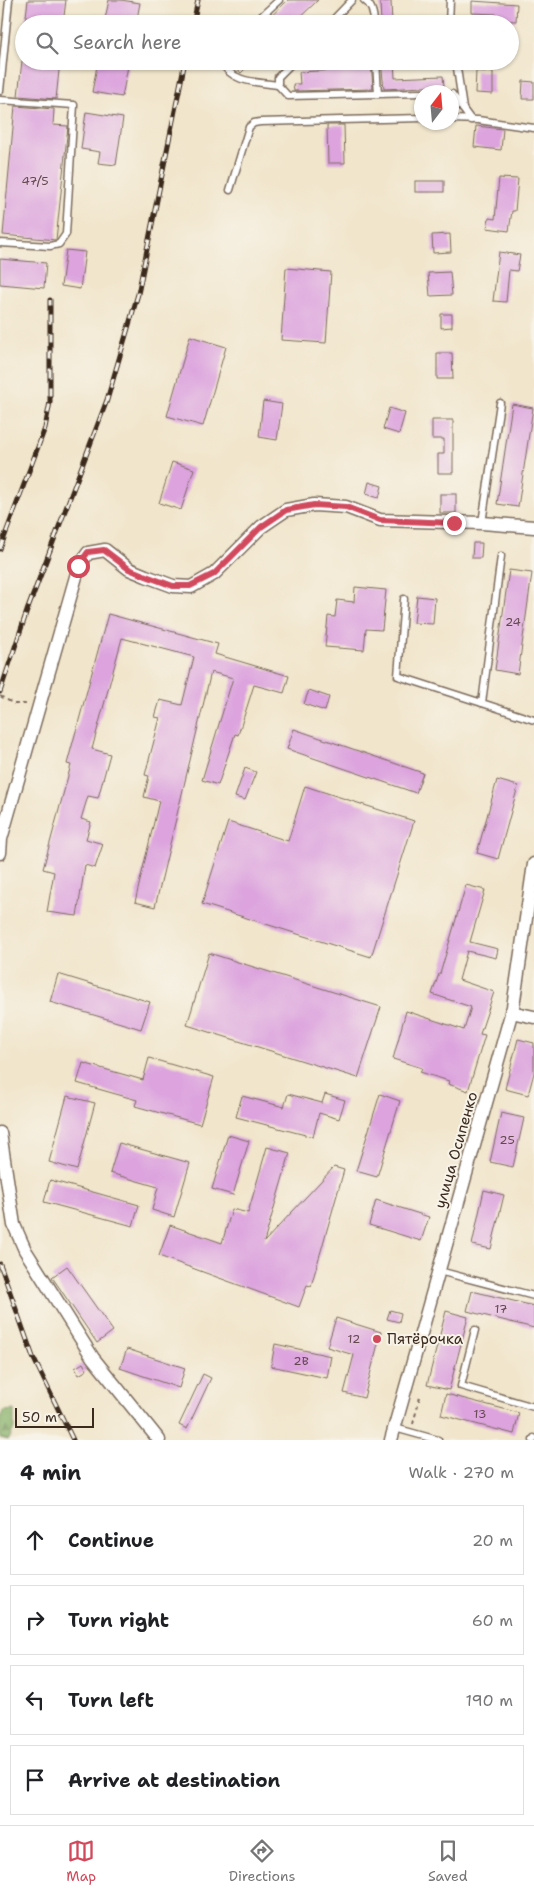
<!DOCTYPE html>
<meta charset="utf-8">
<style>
body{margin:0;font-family:"Shantell Sans",sans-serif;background:#f6f6f6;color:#202124}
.compass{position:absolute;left:414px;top:85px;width:45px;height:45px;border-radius:50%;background:#fff;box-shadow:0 1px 4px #0004;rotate:16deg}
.scale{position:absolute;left:15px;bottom:12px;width:79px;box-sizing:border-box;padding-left:5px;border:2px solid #3b2a1e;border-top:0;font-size:14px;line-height:18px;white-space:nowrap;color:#3b2a1e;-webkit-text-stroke:4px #f7f3e8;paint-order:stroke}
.stop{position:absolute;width:15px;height:15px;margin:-11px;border:4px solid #d1495b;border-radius:50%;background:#fff}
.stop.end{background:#d1495b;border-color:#fff;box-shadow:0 1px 5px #0008}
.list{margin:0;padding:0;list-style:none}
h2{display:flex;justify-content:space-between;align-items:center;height:65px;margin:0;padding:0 20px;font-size:21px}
h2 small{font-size:16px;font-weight:400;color:#757577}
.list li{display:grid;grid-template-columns:32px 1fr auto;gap:15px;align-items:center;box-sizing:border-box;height:70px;margin:0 10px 10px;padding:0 10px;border:1px solid #e0e0e0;border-radius:0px}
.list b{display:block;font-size:19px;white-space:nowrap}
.list em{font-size:16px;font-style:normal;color:#757577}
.icon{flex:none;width:28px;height:28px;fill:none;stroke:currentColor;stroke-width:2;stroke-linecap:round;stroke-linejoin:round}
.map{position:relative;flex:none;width:534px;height:1440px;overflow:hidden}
.search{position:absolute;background:#fff;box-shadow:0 1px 4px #0004;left:15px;right:15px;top:15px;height:55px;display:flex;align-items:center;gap:12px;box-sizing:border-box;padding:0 18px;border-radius:28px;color:#757577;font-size:19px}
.sheet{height:385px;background:#fff}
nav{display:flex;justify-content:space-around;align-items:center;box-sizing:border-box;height:70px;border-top:1px solid #e0e0e0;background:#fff;font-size:14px;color:#757577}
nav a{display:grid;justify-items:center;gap:2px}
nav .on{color:#d1495b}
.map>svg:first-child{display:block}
.forest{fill:url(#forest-firs);stroke:#606d42}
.building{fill:#dca3de}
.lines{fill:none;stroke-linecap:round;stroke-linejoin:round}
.lane-casing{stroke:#7b6b5b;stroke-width:9}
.street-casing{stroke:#7b6b5b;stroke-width:15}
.path{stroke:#7b6b5b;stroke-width:2;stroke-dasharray:4 4;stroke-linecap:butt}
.lane{stroke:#fff;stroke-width:6}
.street{stroke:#fff;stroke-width:12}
.rail-casing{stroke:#3b2a1e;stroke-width:5}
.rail{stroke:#f7f3e8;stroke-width:3;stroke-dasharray:9;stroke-linecap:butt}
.route{stroke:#d1495b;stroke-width:6}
.poi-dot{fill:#d1495b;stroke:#f7f3e8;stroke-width:2}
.labels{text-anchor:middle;stroke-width:4;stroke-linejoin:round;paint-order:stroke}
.number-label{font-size:12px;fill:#63484e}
.street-label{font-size:15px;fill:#3b2a1e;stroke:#f7f3e8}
.poi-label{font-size:15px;fill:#3b2a1e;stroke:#f7f3e8;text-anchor:start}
</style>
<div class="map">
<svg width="534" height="1440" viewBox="0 0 534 1440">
<defs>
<pattern id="forest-firs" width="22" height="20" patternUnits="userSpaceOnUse" patternTransform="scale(1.25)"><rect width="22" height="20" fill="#86b067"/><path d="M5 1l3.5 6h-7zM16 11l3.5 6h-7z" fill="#6f8f54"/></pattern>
</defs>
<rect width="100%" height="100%" fill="#f7f3e8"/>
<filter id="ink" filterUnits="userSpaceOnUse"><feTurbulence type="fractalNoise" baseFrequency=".02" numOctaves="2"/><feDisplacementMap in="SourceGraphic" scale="10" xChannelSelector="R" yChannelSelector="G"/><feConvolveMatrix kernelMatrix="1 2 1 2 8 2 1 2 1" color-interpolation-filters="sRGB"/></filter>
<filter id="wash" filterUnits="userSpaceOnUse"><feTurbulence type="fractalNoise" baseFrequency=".0096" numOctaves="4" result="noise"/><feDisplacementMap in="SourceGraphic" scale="20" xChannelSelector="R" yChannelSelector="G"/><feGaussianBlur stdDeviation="1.12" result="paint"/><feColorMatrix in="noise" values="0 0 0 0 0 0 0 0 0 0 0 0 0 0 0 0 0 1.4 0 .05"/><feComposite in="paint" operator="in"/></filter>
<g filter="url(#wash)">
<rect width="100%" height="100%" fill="#f1e5cb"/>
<!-- forest -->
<path class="forest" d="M14 1410V1428L9 1440 0 1438V1419L4 1411Z"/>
<g id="blocks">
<!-- building -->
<g class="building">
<path d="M28 0H66L63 24H25Z"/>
<path d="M109 0H121L140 3 136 24H104Z"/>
<path d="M288 0H318L293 24H263Z"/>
<path d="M391 1 392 24H381L380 2Z"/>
<path d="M472 1 517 4 516 21 496 20V14L472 13Z"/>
<path d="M22 61H60L56 99 18 96Z"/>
<path d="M98 61H129L122 97 92 92Z"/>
<path d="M227 61H253L241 73Z"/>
<path d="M352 61H371L373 89 294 91 293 84H300L299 72 353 69Z"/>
<path d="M381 61H394L395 78 443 76 444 86 384 89Z"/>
<path d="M476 71 493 72V94L475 93Z"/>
<path d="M523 81 534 82V99H522Z"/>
<path d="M15 106 54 109 53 125 68 126 56 240 3 235Z"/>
<path d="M86 112 123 118 116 165 98 163 100 152 81 149Z"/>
<path d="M327 125H344L345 163H328Z"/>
<path d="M476 126 503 129 501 150 474 147Z"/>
<path d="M499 178 518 179 515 211H512L509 231 487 228 489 218 495 219Z"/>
<rect x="415" y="181" width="29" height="11"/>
<path d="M450 234 451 252 433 253 432 235Z"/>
<path d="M66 250 85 252 80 289 61 286Z"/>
<path d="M499 252 520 255 517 271 509 270 506 302 493 301Z"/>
<path d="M0 259 46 263 44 288 0 284Z"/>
<path d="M286 268 331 272 326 343 281 340Z"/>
<path d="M450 272 452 295 430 296 428 273Z"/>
<path d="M441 314H452V327L441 328Z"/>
<path d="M190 336 226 347 203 426 167 416Z"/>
<path d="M437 353H452L453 379H437Z"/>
<path d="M263 401 282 404 277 440 259 437Z"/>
<path d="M512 404 533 408 518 507 497 504Z"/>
<path d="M389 408 405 413 399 434 383 429Z"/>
<path d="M432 420H453V473H438V454H444V439H432Z"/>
<path d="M172 462 194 469 181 510 159 503Z"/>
<path d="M369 482 382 486 379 498 366 494Z"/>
<rect x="440" y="494" width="16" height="19"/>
<path d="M473 543H482L481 558H472Z"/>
<path d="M509 570 532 573 518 674 495 670Z"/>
<path d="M355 587 386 590 382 630 366 629 364 650 325 647 328 616 335 617 337 600 354 602Z"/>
<path d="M417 596 435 598 433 624 414 623Z"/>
<path d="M108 614 218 644 215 654 289 676 284 693 254 685 238 735 235 734 218 785 202 780 233 678 211 672 155 907 135 902 159 801 144 797 149 776 145 775 160 718 155 717 160 700 182 705 194 657 122 638 92 749 110 754 98 798 88 796 81 819 91 822 86 839 103 844 95 868 85 865 77 916 47 912 54 872 43 869 71 765 67 764Z"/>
<path d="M309 690 329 697 325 711 304 704Z"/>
<path d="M294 729 423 773 416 793 287 749Z"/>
<path d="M245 768 256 772 245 800 235 797Z"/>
<path d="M497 780 518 786 498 859 477 853Z"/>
<path d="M305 786 414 821 371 957 202 904 228 822 288 841Z"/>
<path d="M466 885 485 890 470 942 498 949 496 958 467 951 459 980 494 992 480 1034 485 1035 468 1091 448 1084 449 1081 420 1072 422 1068 393 1059 406 1011 464 1030 471 1007 432 994 439 974H440Z"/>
<path d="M209 953 381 1007 358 1078 187 1025Z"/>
<path d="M58 974 150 1002 141 1029 50 1002Z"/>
<path d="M518 1039 534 1043V1073L528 1095 505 1089Z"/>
<path d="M149 1058 214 1077 200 1124 135 1106 137 1100 77 1083 83 1063 143 1080Z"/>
<path d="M288 1094 322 1103 325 1094 345 1100 339 1119 319 1113 313 1137 236 1117 242 1096 284 1107Z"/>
<path d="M380 1094 400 1101 377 1177 356 1171Z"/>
<path d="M67 1096 95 1103 77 1170 49 1162Z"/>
<path d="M501 1113 524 1118 513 1167 490 1162Z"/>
<path d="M228 1135 249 1141 233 1195 212 1189Z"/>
<path d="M119 1143 190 1163 174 1217 152 1210 158 1187 110 1173Z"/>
<path d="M267 1147 290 1153 264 1242 334 1167 344 1170 311 1286 307 1285 299 1307 159 1256 170 1225 222 1243 232 1209 248 1213Z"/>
<path d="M50 1180 139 1205 133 1226 44 1202Z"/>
<path d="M484 1190 504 1195 491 1249 472 1245Z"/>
<path d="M376 1200 429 1217 421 1241 369 1225Z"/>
<path d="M67 1266 113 1331 97 1343 52 1277Z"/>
<path d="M472 1291 534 1306V1328L467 1311Z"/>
<path d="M390 1310 401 1313 399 1322 387 1319Z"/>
<path d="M446 1311 468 1317 449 1390 427 1385Z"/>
<path d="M336 1318 381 1332 364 1398 344 1393 354 1355 327 1347Z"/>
<path d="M275 1344 331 1356 327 1378 271 1366Z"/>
<path d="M127 1349 185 1368 179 1388 120 1368Z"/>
<path d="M83 1363 87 1370 79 1375 75 1368Z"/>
<path d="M203 1374 211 1378 187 1429 179 1425Z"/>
<path d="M446 1394 519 1413 514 1434 441 1415Z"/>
</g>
</g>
</g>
<g filter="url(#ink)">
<use href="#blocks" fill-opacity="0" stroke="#7b6b5b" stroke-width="1"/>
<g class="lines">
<!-- lane casing -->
<g class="lane-casing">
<g id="lane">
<path d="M364 0C372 5 374 15 374 24"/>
<path d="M253 24 279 0"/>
<path d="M329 24 352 0"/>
<path d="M449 24 450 0"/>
<path d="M221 61C231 83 257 82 278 85"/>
<path d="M294 61 278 77V85L288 96 422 93"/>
<path d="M376 61 378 94"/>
<path d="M456 61 463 109"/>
<path d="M0 91 9 0"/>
<path d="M452 94 471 120"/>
<path d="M0 100 74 105 66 234 59 244 50 246 0 243"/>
<path d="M452 119 478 120 534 128"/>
<path d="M230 190 249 127 254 123 260 122 422 118"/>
<path d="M482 523 500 403"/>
<path d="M501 556 482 703 534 720"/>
<path d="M404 599 398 676 482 703"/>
<path d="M439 1271 534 1296"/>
<path d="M475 1330 461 1386 534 1407"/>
<path d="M395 1428 438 1440"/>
<path d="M533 1440 534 1438"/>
</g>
</g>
<!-- street casing -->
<g class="street-casing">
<g id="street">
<path d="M0 853 1 839 79 566 88 553 105 550 129 569 146 576 173 586 191 587 214 574 261 527 286 510 314 505 346 507 380 520 482 523 534 527"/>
<path d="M511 1012 534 1017"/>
<path d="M0 1133 14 1225 25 1250 93 1358 159 1440"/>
<path d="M391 1440 513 1007 534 864"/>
</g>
</g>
<!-- path -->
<g class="path">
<path d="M0 696 14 704H28"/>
<path d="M413 1424 421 1393"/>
</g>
<!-- lane -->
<use href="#lane" class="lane"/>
<!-- street -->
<use href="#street" class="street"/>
<!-- rail casing -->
<g class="rail-casing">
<g id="rail">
<path d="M193 24 198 0"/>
<path d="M0 549 45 428 50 402V300"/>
<path d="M0 692 27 611 107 400 138 294 185 61"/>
<path d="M0 1264 33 1357 73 1440"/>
</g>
</g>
<!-- rail -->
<use href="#rail" class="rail"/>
</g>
</g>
<g class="lines" filter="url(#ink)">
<!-- route -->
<path class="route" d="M78 566 88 552 104 550 129 569 146 576 173 586H190L214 574 261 527 286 510 314 505 346 507 380 520 454 523"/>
</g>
<!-- markers -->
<circle class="poi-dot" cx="377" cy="1339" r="5"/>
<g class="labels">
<!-- number labels -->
<g class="number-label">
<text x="35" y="185">47/5</text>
<text x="513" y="626">24</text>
<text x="507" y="1144">25</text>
<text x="501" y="1313">17</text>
<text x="354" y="1343">12</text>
<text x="301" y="1365">2В</text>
<text x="480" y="1418">13</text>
</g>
<!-- street labels -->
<g class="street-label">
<text transform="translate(456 1150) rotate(-74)" y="5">улица Осипенко</text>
</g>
<!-- poi labels -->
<g class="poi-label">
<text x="387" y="1344">Пятёрочка</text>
</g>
</g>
</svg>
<svg class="compass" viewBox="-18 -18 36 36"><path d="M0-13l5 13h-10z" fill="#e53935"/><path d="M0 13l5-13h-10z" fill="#757577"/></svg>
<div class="scale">50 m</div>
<div class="stop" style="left:78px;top:566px"></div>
<div class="stop end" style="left:454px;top:523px"></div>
<div class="search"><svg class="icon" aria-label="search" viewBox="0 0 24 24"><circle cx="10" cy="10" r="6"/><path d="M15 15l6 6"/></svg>Search here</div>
</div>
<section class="sheet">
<h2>4 min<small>Walk · 270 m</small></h2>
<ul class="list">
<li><svg class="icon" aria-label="ahead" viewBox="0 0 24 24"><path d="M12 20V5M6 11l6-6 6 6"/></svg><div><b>Continue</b></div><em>20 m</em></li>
<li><svg class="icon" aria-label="right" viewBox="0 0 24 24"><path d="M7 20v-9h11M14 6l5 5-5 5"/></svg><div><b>Turn right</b></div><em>60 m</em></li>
<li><svg class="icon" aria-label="left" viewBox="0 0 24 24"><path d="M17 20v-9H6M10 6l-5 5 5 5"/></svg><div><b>Turn left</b></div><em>190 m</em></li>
<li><svg class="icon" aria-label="arrive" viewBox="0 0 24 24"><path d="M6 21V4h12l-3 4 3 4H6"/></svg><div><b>Arrive at destination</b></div></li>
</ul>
</section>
<nav>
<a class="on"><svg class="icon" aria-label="map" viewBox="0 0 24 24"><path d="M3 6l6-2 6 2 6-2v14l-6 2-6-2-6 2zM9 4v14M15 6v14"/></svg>Map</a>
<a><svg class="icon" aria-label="directions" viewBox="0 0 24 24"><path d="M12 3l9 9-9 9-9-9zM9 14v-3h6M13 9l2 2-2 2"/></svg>Directions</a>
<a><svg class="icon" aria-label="saved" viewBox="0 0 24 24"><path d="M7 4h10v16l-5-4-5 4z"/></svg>Saved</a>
</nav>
